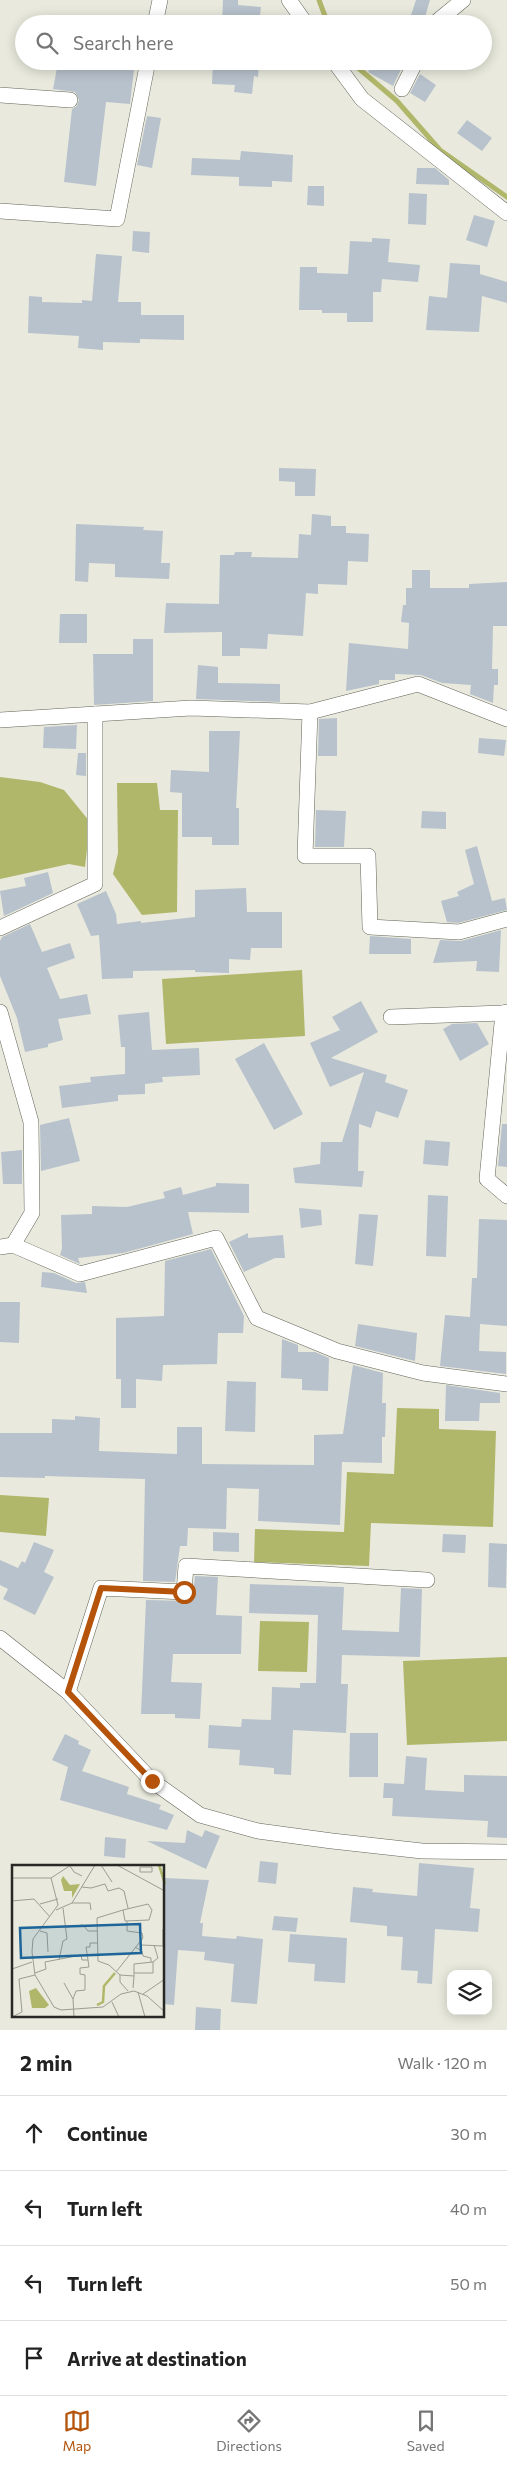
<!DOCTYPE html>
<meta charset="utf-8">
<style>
body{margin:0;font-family:Commissioner,sans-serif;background:#f6f6f6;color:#222}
.controls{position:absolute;right:15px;bottom:15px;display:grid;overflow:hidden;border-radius:10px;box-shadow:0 2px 12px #0003}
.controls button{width:45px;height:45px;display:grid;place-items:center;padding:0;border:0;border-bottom:1px solid #e0e0e0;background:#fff;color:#222;font:25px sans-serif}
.stop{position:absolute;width:15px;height:15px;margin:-11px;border:4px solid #b45309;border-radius:50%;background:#fff}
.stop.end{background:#b45309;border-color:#fff;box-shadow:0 1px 5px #0008}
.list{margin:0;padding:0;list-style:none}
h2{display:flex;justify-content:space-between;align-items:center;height:65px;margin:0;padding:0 20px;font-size:21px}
h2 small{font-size:16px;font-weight:400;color:#767676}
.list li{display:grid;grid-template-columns:32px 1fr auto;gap:15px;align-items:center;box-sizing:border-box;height:75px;padding:0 20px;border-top:1px solid #e0e0e0}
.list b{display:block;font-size:19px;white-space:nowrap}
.list em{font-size:16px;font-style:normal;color:#767676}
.icon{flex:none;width:28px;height:28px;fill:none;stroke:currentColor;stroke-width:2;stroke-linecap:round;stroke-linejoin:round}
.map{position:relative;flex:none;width:507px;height:2030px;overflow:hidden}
.search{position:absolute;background:#fff;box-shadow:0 2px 12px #0003;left:15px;right:15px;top:15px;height:55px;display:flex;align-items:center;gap:12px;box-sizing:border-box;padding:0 18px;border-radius:28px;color:#767676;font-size:19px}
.sheet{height:365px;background:#fff}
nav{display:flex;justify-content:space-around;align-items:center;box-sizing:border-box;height:70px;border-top:1px solid #e0e0e0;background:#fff;font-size:14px;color:#767676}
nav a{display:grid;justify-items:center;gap:2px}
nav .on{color:#b45309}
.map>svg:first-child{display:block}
.water{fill:#b0b76a}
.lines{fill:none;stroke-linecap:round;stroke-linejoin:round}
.stream{stroke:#b0b76a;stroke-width:5}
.building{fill:#b8c2cc}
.minor-casing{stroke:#636459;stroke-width:16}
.minor{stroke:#fff;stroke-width:15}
.route{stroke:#b45309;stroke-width:6}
.inset-river{fill:none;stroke:#b0b76a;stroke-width:2.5}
.inset-road{fill:none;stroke:#9c9d93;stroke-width:1}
.view{fill:#1e6599;fill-opacity:0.15;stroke:#1e6599;stroke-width:2.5}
.inset-edge{fill:none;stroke:#282924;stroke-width:2.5}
</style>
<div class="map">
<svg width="507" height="2030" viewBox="0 0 507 2030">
<rect width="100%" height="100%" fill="#e9eadd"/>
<!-- water -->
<g class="water">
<path d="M0 777 40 782 64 790 90 822 85 867 69 864 0 879Z"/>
<path d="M117 783H157L160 810H178L177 912 142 915 113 874 118 853Z"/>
<path d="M302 970 305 1036 166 1044 162 979Z"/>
<path d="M397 1408 439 1409V1429L496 1431 493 1527 371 1523 369 1566 254 1562 255 1529 344 1532 347 1472 394 1474Z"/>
<path d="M0 1495 49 1498 46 1536 0 1532Z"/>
<path d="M260 1621 309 1622 307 1672 258 1671Z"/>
<path d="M507 1657V1741L407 1745 403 1661Z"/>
</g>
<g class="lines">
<!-- stream -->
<g class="stream">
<path d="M319 0 328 24"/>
<path d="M350 61 397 101 440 150 507 197"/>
</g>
</g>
<!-- building -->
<g class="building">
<path d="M223 0H238V5L261 7 259 24H222Z"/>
<path d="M416 0H430L423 24H408Z"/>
<path d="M75 61H135L130 104 106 102 96 186 64 182 72 109 77 106 79 100 75 92 53 89 57 68 74 70Z"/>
<path d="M213 61H259L258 77 254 76 252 94 234 92 235 85 212 84Z"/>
<path d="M374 61H405L393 86 368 72Z"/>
<path d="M420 74 436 85 425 102 410 93Z"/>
<path d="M147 116 161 118 152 168 137 165Z"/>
<path d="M467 120 492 138 482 151 457 133Z"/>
<path d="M241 151 293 155 292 182 272 181V187L239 186V177L191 175 192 158 240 160Z"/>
<path d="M417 168H435L449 180V185L416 184Z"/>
<path d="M308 186H324V206L307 205Z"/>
<path d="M409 193 427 194 426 225 408 224Z"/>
<path d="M474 215 495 221 487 247 466 240Z"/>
<path d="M133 231 150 232 149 253 132 251Z"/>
<path d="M372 238 390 239 388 262 420 265 418 282 382 279 381 292H373V322H347V313H322V310H299L300 267H317V273L348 274 350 241 372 242Z"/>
<path d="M96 254 122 256 118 302H141V315H184V340L140 339V343L103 342V350L78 348 79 336 28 333 29 296 42 297V302L82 303V300L92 301Z"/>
<path d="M450 263 480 265V274L507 282V303L482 296 479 332 426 330 429 296 447 298Z"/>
<path d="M279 468 316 469 315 496H295V482L279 481Z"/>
<path d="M312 514 331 516V526H346V533L369 534 368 562 348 561 347 585 318 584V594L306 593 303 636 268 634 267 649 240 648V656H222V632L164 633 166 603 219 604 220 555H234L235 552H252L251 557 298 558 299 534 311 535Z"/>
<path d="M76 524 144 527 143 530 163 531 161 563H170L169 579 115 577V564L89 563 88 582 75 581Z"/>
<path d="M412 570H430V588H469V584L507 582V626H493L492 669H498V685H494L493 703 470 694 471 685 442 683 421 675 395 674V680H379V684L346 691 349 643 408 649 409 623 401 622 403 605H406V588H412Z"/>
<path d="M60 614H87V643H59Z"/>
<path d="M133 639H153V701L94 705 93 654H133Z"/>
<path d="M198 665 218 667V683L280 684V702L196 699Z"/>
<path d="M337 718V756H318L319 719Z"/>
<path d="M77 725 76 749 43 748 44 727Z"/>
<path d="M209 731H240L236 808H239V845H212V837H182V793L170 792 171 770 209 772Z"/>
<path d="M479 738 506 740 504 756 478 753Z"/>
<path d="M78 753H86V776L76 775Z"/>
<path d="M316 810 346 811 344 847H315Z"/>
<path d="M422 811 446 812V829L421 828Z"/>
<path d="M477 846 492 901 505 898 507 910 458 923 447 922 441 901 459 896 457 892 474 884 465 850Z"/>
<path d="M48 872 53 893 4 916 0 891 26 886 24 878Z"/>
<path d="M246 888 247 912H282V948H251L250 960 229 959V973L195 972V970L133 971V978L102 979 99 935 91 936 77 904 106 891 116 914 117 924 141 921V923L195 917V890Z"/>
<path d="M30 924 42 952 70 943 75 958 47 968 60 999 87 994 91 1014 58 1019 63 1040 48 1044V1047L25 1052 17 1018 0 976V941L2 937Z"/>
<path d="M501 930 499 972 476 971 477 961 433 963 440 940 461 941Z"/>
<path d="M370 936 411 939V954H369Z"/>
<path d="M361 1001 378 1032 331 1058 387 1075 385 1082 408 1090 398 1118 376 1111 371 1128 359 1124 358 1171H364L362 1187 295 1183 293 1168 320 1164 321 1142H342L364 1072 330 1087 310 1043 340 1030 332 1017Z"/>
<path d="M149 1012 152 1050 199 1048 200 1075 162 1077 163 1082 145 1084V1094L118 1095V1101L62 1108 59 1086 91 1082 90 1077 125 1074V1047H121L118 1015Z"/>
<path d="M477 1023 489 1044 460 1061 443 1029 452 1024Z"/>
<path d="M264 1043 303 1114 274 1130 235 1059Z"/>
<path d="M69 1118 80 1161 41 1171 40 1125Z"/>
<path d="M502 1124H507V1167L498 1166Z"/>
<path d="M425 1140 450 1142 448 1166 423 1164Z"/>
<path d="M22 1150V1184H3L1 1152Z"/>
<path d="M216 1183 249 1184V1213L188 1212 193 1234 123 1253 78 1258 80 1264 60 1255 62 1248 61 1215 92 1214V1206L127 1207 165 1198 163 1192 181 1187 183 1195 216 1186Z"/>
<path d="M428 1195 448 1196 446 1257 426 1256Z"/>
<path d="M299 1208 321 1210 322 1225 301 1228Z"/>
<path d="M359 1214 378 1215 373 1266 355 1264Z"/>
<path d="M479 1219 507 1220V1326L480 1324 479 1351 506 1352V1374L440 1366 445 1315 470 1317 472 1278H477Z"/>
<path d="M248 1233V1238L283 1235 285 1258H275L244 1272 229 1242Z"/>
<path d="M211 1249 244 1316 243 1333H218L217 1364 163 1365 162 1381 136 1379V1408H121V1379H116V1318L164 1316 165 1261Z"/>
<path d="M42 1272 54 1273 76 1283 85 1282 87 1293 41 1287Z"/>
<path d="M0 1302H20L19 1343 0 1342Z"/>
<path d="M358 1324 417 1333 415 1361 355 1346Z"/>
<path d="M282 1339 298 1345V1352H315L329 1358 328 1391 302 1390V1379L281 1378Z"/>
<path d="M353 1365 383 1373 382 1403H386L385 1437H382V1463L342 1462 340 1525 258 1521 259 1489 227 1488 226 1529 188 1528 187 1546H180L175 1582 143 1581 145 1479 45 1476V1478L0 1477V1433H52V1419L75 1420V1416L100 1418 99 1451 177 1454V1427H202V1464L314 1465V1435L343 1434Z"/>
<path d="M227 1381 256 1382 255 1432 225 1431Z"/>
<path d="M446 1385 500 1393V1403H480L479 1421H445Z"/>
<path d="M213 1532 239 1533V1552L213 1551Z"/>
<path d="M443 1534 466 1535 465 1553 442 1552Z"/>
<path d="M34 1542 54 1550 44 1572 54 1577 35 1615 3 1599 8 1589 0 1585V1560L18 1568 22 1561 25 1563Z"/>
<path d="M489 1543 507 1544 506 1588 488 1587Z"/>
<path d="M195 1576 218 1577 216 1615 242 1616 241 1654H173L171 1682 202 1683 200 1719 175 1718V1714H141L146 1600 188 1601 193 1593Z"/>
<path d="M250 1584 344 1587 342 1630 399 1632 401 1588 422 1589 420 1657 342 1655 341 1684H348L346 1733 293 1730 291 1775 274 1774V1768L239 1765 240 1750 208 1748 209 1725 241 1727 242 1719 271 1720 272 1687 300 1688V1683H316L318 1615 249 1613Z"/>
<path d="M350 1733H378V1777H349Z"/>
<path d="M65 1734 79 1741 78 1744 91 1750 82 1771 129 1787 127 1794 161 1805 159 1809 174 1815 167 1830 60 1800 68 1767 52 1760Z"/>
<path d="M406 1756 427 1758 425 1790 464 1792V1775L507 1776V1838L487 1837 488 1821 392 1816 393 1798H383L384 1783 404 1784Z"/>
<path d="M187 1830 202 1837 205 1830 220 1836 206 1869 147 1841 185 1843Z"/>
<path d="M105 1837 126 1839 125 1858 104 1856Z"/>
<path d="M260 1861 278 1863 276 1884 258 1882Z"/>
<path d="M419 1863 474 1868 470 1908 480 1909 478 1932 435 1929 432 1984 417 1983 418 1971 401 1970 403 1937 387 1936V1926L350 1922 353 1887 373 1889 372 1892 417 1896Z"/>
<path d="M164 1878 209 1880 200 1923H203L202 1936 236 1939 237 1936 263 1939 257 2004 231 2002 234 1964 204 1960 205 1952 178 1950 174 2005 164 2004Z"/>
<path d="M274 1916 298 1918 296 1932 272 1930Z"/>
<path d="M290 1934 347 1938 345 1983 314 1981 315 1964 288 1962Z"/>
<path d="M196 2007 221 2009 220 2030H195Z"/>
</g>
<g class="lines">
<!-- minor casing -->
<g class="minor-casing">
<g id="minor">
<path d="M289 0 306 24"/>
<path d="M155 24 160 0"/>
<path d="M434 24 463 0"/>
<path d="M334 61 362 99 507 213"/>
<path d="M402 89 416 61"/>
<path d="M0 95 70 100"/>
<path d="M0 211 117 219 148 61"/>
<path d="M310 712 305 856H368L370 927 459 932 507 919"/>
<path d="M0 720 191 708 310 712 418 684 507 719"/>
<path d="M0 928 95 884V714"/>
<path d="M0 1012 31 1122 32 1213 13 1245"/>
<path d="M507 1012 503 1013 487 1179 507 1196"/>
<path d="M391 1017 503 1013"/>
<path d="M0 1247 13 1245 80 1274 216 1238 257 1318 337 1351 423 1373 507 1384"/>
<path d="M0 1638 68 1692 152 1781 200 1815 258 1831 332 1841 422 1851 507 1852"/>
<path d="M68 1692 101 1588 184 1592 186 1566 427 1580"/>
</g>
</g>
<!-- minor -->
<use href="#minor" class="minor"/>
</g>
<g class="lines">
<!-- route -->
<path class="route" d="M152 1781 68 1692 101 1588 184 1592"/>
</g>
<!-- overview -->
<g transform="translate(12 1865)">
<rect width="152" height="152" fill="#e9eadd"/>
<path d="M51 11 58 20 68 19 60 33V26H52L49 15ZM24 123 37 140 33 143H20L17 126Z" fill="#b0b76a"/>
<path class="inset-river" d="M147 0 153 19M85 140 91 137 92 121 103 108"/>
<path class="inset-road" d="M89 0 100 17M105 0 151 25M58 1 62 7 70 11M128 2H140V7H128ZM0 13H39L59 0M39 13 46 40 21 74 20 87 23 110 42 142 49 145 91 142 109 129 122 126 135 131 153 147M70 22 79 23 93 19 96 26 107 23 112 26 116 43M0 36 22 34 38 52M60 38H78L79 45M28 39 46 34M44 45 60 38 83 0M111 45 136 39 140 45 137 55 113 56 111 45 85 53 86 96 97 100 108 110 122 111 121 123M55 62 71 60 76 66H86M28 66 35 68 36 87M130 80 151 81V64M123 82 130 86 131 91 139 93V97M47 95 51 76 55 74 51 43M76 95 74 82H78V78H86M141 97 146 93 142 80M0 104 20 97M104 107 131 73 130 68 115 66V56M23 108 34 104 33 97 69 90 70 95H76L77 102 68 103V109L73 110V125L64 126 61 134M108 110V117L116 126M122 111V99L141 97V108H122M52 118 61 134 62 152M126 127 133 152M131 129 153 114M100 137 107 152M0 152 10 147 7 114 23 110"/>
<path class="view" d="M128 59 129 88 9 93 8 63Z"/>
<rect width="152" height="152" class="inset-edge"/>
</g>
</svg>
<div class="controls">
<button><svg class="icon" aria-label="layers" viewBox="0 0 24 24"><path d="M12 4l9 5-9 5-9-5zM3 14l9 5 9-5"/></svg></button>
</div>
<div class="stop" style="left:184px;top:1592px"></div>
<div class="stop end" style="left:152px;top:1781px"></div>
<div class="search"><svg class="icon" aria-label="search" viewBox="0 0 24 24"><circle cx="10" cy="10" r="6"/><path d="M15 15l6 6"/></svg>Search here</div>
</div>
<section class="sheet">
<h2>2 min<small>Walk · 120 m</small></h2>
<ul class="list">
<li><svg class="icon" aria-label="ahead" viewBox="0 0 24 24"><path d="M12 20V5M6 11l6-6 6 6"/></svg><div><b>Continue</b></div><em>30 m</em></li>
<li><svg class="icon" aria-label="left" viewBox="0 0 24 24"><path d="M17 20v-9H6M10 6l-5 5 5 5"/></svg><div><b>Turn left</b></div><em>40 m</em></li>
<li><svg class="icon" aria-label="left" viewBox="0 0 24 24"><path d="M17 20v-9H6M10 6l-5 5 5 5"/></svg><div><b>Turn left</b></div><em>50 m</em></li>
<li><svg class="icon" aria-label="arrive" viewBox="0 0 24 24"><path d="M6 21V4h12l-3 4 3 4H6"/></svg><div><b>Arrive at destination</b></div></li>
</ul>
</section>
<nav>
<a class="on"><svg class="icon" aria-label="map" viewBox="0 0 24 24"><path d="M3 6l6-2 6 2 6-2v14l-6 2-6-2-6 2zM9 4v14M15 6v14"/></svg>Map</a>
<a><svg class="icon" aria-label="directions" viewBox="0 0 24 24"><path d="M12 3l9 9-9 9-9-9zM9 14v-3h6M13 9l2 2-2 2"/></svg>Directions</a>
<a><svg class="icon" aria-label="saved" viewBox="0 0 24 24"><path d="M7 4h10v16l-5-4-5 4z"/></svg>Saved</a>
</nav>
